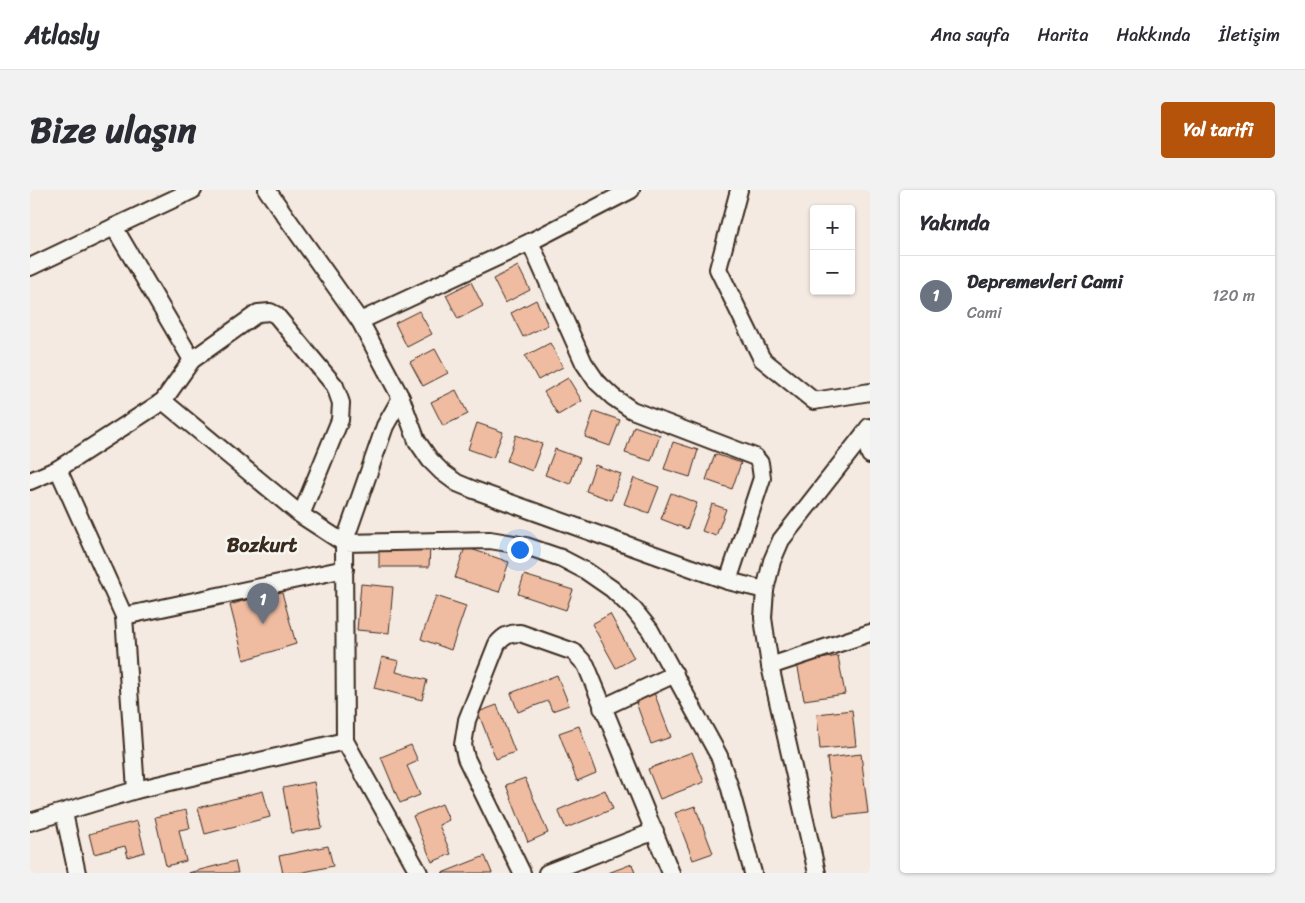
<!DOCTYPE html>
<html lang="tr">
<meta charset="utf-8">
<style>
body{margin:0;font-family:Sriracha,sans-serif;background:#f2f2f3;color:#2b2b33}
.controls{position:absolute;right:15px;top:15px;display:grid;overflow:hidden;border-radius:5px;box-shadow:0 1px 4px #0004}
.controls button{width:45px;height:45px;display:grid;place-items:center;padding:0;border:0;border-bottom:1px solid #e1e1e2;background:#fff;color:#2b2b33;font:25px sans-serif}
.you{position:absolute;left:489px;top:359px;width:18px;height:18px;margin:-12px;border:4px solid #fff;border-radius:50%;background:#1a73e8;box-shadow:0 0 0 8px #1a73e833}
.badge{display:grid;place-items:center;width:32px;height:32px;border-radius:50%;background:#b45309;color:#fff;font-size:16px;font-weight:700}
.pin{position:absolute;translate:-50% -41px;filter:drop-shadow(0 1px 2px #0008)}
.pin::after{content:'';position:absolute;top:26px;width:18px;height:15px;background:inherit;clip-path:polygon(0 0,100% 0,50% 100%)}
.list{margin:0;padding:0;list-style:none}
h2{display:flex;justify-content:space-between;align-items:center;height:65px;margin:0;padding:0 20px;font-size:21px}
h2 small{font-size:16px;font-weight:400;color:#7c7c81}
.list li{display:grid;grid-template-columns:32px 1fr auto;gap:15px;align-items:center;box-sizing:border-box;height:80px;padding:0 20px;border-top:1px solid #e1e1e2}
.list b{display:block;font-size:19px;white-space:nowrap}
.list p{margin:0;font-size:16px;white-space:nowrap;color:#7c7c81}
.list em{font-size:16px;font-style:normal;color:#7c7c81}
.map{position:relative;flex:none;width:840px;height:683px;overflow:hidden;border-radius:5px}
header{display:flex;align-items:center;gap:30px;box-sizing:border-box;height:70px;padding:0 25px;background:#fff;border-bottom:1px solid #e1e1e2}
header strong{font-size:24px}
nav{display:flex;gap:28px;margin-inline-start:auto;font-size:18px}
.intro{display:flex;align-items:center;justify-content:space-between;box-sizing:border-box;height:120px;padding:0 30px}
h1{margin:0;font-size:35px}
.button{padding:12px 22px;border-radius:5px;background:#b45309;color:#fff;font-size:18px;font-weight:700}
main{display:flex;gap:30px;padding:0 30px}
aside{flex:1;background:#fff;border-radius:5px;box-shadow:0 1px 4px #0004}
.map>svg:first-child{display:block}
.building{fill:#efbca1;stroke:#3b2a1e}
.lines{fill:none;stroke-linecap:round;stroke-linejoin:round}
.minor-casing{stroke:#3b2a1e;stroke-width:20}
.minor{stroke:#f6f6f2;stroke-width:16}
.labels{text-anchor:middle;stroke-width:5;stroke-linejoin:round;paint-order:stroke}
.district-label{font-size:20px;font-weight:bold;fill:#3b2a1e;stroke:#f6f6f2}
</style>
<header>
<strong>Atlasly</strong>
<nav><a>Ana sayfa</a><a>Harita</a><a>Hakkında</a><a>İletişim</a></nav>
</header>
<div class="intro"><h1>Bize ulaşın</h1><a class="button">Yol tarifi</a></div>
<main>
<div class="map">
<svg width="840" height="683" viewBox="0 0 840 683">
<rect width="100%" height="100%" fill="#f5eae2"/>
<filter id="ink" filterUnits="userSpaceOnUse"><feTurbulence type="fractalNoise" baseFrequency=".02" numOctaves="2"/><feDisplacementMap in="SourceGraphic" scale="10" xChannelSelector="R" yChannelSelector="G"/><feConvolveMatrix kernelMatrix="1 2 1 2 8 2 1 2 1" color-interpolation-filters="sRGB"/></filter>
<g filter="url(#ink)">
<!-- building -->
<g class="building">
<path d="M488 76 500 100 475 113 463 89Z"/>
<path d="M441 92 453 116 428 129 416 105Z"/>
<path d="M506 110 518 135 493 147 481 123Z"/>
<path d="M389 121 402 144 377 157 365 133Z"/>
<path d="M520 153 533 177 508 190 495 166Z"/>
<path d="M405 159 418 183 393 196 380 172Z"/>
<path d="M538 188 552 211 528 225 514 202Z"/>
<path d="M426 200 438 224 413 236 401 212Z"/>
<path d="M564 221 590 230 580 256 555 247Z"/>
<path d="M447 233 473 242 463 268 438 259Z"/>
<path d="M604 236 630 245 621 271 595 263Z"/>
<path d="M486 245 512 254 502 281 477 271Z"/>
<path d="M643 252 668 260 660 287 634 279Z"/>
<path d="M525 259 550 268 540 294 515 285Z"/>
<path d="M685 264 711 273 702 299 676 290Z"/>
<path d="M565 275 591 284 581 310 556 301Z"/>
<path d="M604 288 629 297 619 323 594 314Z"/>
<path d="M641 303 667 313 657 339 631 329Z"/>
<path d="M682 314 696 319 686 346 672 341Z"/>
<path d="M349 356 400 357 399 377H349Z"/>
<path d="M435 357 479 372 469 402 425 388Z"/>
<path d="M494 385 543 400 536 420 488 404Z"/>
<path d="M331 394 363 397 359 443 327 440Z"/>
<path d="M251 399 266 454 214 470 200 415Z"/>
<path d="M406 406 436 416 421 460 391 449Z"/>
<path d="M580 424 604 468 586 478 562 434Z"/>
<path d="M808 466 815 504 774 510 767 473Z"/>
<path d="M352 467 369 471 366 482 397 490 392 510 344 498Z"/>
<path d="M527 485 539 515 522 521 518 511 488 522 481 503Z"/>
<path d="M623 500 641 547 621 554 604 507Z"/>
<path d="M467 515 485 562 466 569 448 522Z"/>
<path d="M822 520 826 556 790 559 787 524Z"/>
<path d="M549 536 566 583 547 591 529 543Z"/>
<path d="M381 555 388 571 377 576 390 605 370 613 351 567Z"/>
<path d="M662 562 674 592 630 609 618 579Z"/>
<path d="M831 564 838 623 804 627 797 568Z"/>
<path d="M495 588 518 643 498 652 476 595Z"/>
<path d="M284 592 292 638 261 643 253 598Z"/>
<path d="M575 600 583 619 536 638 528 620Z"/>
<path d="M233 601 240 627 175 644 168 618Z"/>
<path d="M412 614 419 630 409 635 421 664 402 672 383 626Z"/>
<path d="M665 616 683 663 663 670 645 623Z"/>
<path d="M156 620 160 638 149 640 156 671 136 676 125 627Z"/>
<path d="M107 631 115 662 98 667 95 656 64 664 59 644Z"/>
<path d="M298 656 303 676 269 683H253L249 666Z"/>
<path d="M455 666 462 683H412Z"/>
<path d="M205 671 208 683H158Z"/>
<path d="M602 674 605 683H578Z"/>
</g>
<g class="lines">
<!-- minor casing -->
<g class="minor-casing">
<g id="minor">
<path d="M237 0 330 131 371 208 387 251 400 270 412 282 427 293 444 300 698 391"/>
<path d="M709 0 688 79 732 169 784 211 840 202"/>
<path d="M500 52 554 173 567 192 583 207 602 220 725 267 730 273 732 288 698 391 735 400"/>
<path d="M0 77 84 37"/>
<path d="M330 131 500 52 601 0"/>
<path d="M162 170 84 37 163 0"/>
<path d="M839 237 834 244 840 265"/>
<path d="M28 279 94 426 315 379"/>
<path d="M0 291 28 279 133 211"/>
<path d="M271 325 310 230 311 213 305 196 246 125 240 122 228 123 162 170 133 211 271 325 314 353 355 236 371 208"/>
<path d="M94 426 106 600"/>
<path d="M740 476 733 428 735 400 742 371 751 350 834 244"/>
<path d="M572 518 645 484"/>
<path d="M34 623 47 683"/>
<path d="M0 632 106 600 315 551"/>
<path d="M389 683 315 551 314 353 460 350 496 356 531 368 556 381 582 399 604 420 620 440 689 566 699 595 723 683"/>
<path d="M492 683 436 568 433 555 437 530 467 454C474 446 479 443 490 443L544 462 556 475 641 683"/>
<path d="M517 683 625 641"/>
<path d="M787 683 740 476 840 443"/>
</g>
</g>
<!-- minor -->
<use href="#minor" class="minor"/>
</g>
</g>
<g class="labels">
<!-- district labels -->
<g class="district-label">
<text x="232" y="362">Bozkurt</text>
</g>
</g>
</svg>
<div class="controls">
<button>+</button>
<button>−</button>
</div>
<div class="you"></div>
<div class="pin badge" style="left:233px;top:434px;background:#6b7280">1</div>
</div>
<aside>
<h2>Yakında<small></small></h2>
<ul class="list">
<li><span class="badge" style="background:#6b7280">1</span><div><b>Depremevleri Cami</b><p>Cami</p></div><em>120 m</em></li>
</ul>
</aside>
</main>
